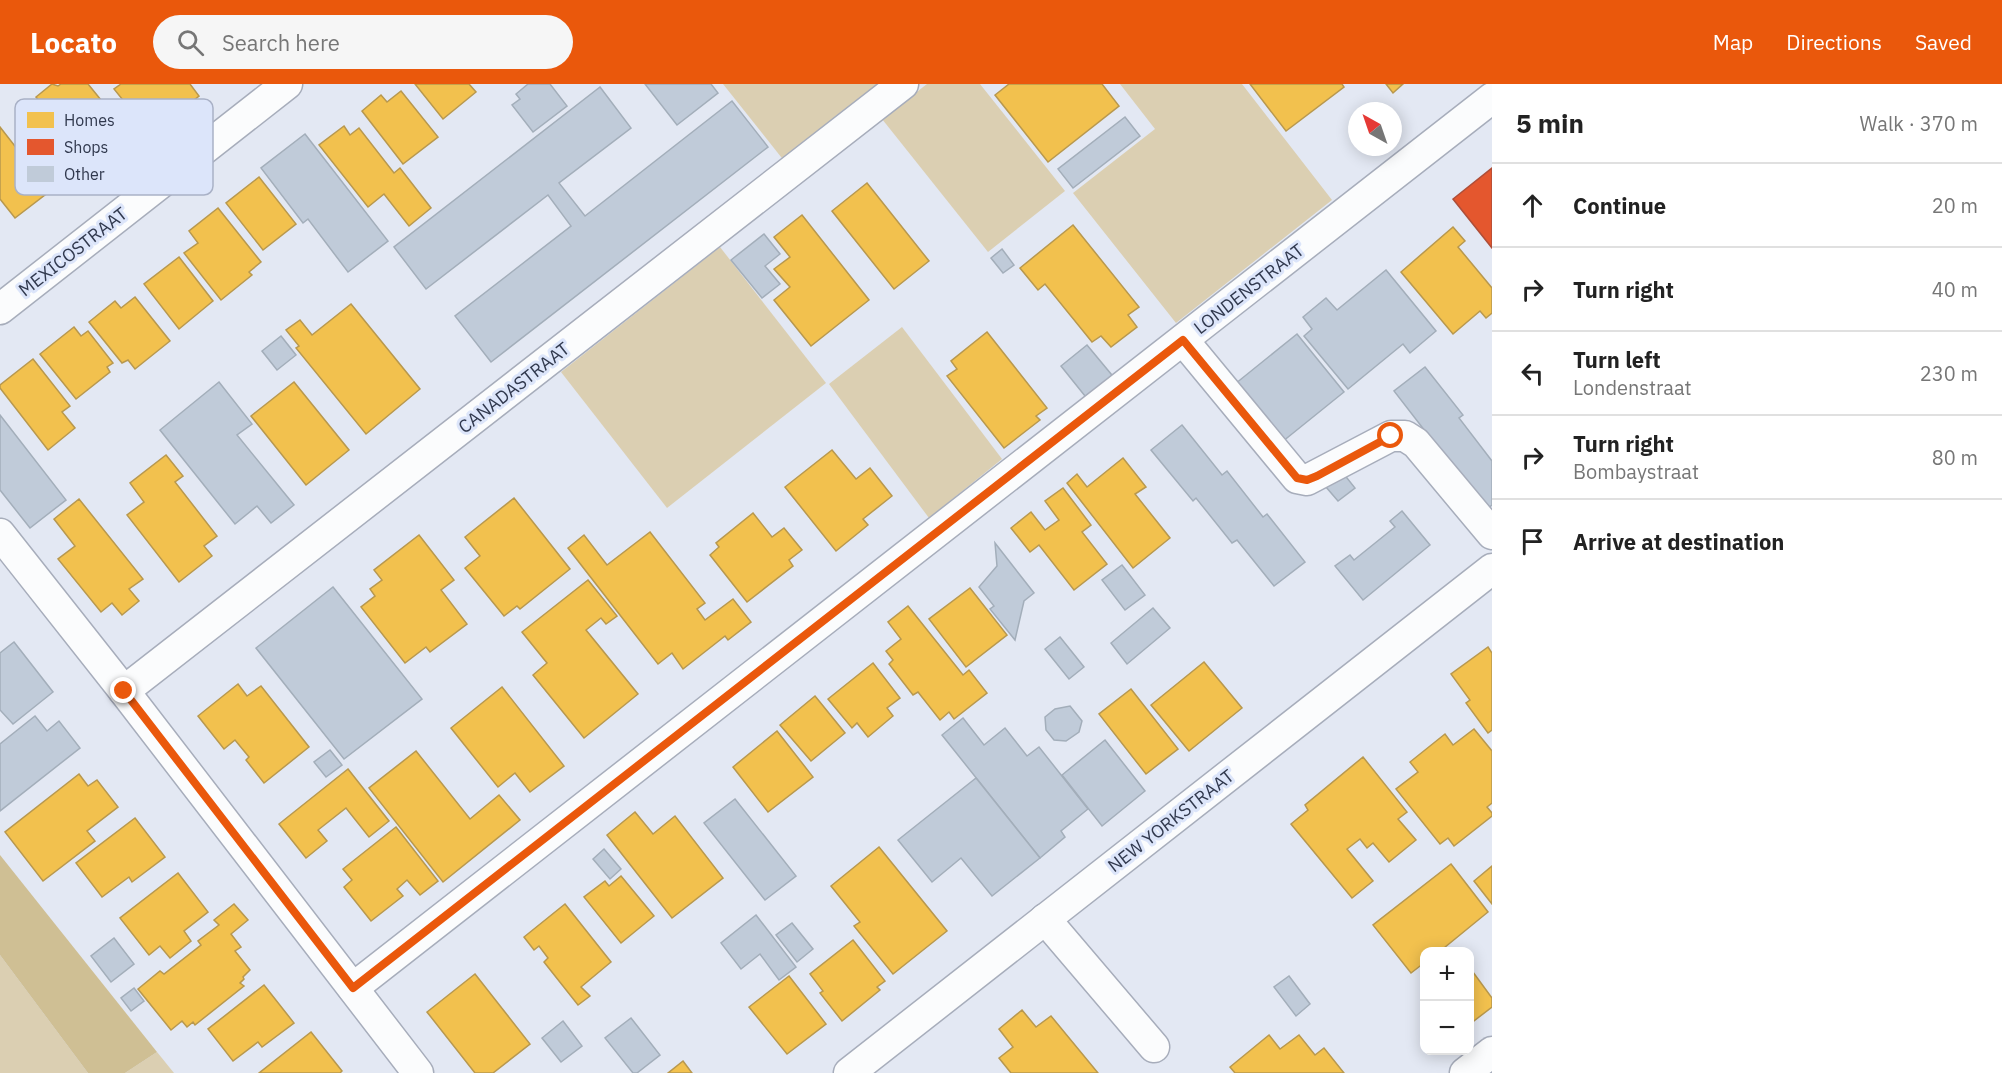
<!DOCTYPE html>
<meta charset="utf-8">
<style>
body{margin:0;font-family:"IBM Plex Sans",sans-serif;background:#f6f6f6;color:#222}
.controls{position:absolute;right:18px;bottom:18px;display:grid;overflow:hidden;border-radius:12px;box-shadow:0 3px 15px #0003}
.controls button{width:54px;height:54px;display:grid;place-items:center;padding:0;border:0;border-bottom:2px solid #e0e0e0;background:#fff;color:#222;font:30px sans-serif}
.compass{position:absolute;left:1348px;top:18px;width:54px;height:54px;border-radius:50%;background:#fff;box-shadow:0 3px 15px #0003;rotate:320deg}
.stop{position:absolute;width:18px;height:18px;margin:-14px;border:4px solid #ea580c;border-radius:50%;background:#fff}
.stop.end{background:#ea580c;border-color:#fff;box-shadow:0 2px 6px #0008}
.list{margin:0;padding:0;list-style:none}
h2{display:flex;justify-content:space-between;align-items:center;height:78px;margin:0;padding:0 24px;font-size:26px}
h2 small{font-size:20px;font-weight:400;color:#767676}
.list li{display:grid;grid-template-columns:39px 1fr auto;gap:18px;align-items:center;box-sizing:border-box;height:84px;padding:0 24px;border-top:2px solid #e0e0e0}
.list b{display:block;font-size:22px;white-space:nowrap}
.list p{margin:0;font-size:20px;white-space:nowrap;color:#767676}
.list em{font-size:20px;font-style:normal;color:#767676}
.icon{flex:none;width:33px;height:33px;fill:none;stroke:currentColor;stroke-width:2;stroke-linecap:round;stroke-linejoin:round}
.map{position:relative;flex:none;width:1492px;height:989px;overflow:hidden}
header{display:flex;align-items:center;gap:36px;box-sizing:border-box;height:84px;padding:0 30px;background:#ea580c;color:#fff}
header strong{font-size:28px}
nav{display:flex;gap:33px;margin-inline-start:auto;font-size:21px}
.search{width:420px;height:54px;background:#f6f6f6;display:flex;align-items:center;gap:15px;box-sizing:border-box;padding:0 21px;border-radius:33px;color:#767676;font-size:22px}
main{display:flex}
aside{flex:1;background:#fff}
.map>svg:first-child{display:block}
.green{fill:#dbcfb2}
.forest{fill:#cfbf94}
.homes{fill:#f2c14e;stroke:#b8984e;stroke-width:1.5}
.shops{fill:#e4572e;stroke:#ae4e38;stroke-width:1.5}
.building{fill:#c0cbd9;stroke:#a3aeba;stroke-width:1.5}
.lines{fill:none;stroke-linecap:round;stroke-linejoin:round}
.minor-casing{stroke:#a7adbb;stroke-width:33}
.minor{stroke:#fbfcfd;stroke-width:30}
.route{stroke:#ea580c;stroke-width:8}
.labels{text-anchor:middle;stroke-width:6;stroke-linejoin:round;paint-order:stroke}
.street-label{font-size:18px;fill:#31394e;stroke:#dce5fa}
.key{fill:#dce5fa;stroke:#a9b1c6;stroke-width:1.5}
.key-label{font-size:16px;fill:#31394e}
</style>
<header>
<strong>Locato</strong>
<div class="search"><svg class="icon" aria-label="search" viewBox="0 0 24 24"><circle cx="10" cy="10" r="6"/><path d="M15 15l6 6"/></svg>Search here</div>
<nav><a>Map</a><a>Directions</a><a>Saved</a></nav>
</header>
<main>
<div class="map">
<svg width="1492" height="989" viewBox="0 0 1492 989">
<rect width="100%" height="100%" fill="#e3e8f3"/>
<!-- green -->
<g class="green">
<path d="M723 0H885L785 78Z"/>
<path d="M927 0H980L1065 107 988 168 882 35Z"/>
<path d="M1120 0H1242L1332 116 1176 239 1073 109 1155 45Z"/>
<path d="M720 163 826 299 667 424 561 288Z"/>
<path d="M902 243 1002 375 929 434 829 300Z"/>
<path d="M0 871 88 989H0Z"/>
<path d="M157 968 174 989H125Z"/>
</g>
<!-- forest -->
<path class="forest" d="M0 771 157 968 125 989H88L0 871Z"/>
<!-- homes -->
<g class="homes">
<path d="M52 0 58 2 61 0H88L127 48 79 88 47 48 57 39 36 13Z"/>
<path d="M121 0H190L199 12 151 51 114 5Z"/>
<path d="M415 0H469L476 8 443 35Z"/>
<path d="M1009 0H1102L1119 22 1048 78 995 11Z"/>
<path d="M1250 0H1342L1344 3 1286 47Z"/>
<path d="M1386 0H1403L1393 9Z"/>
<path d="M401 7 438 53 403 80 362 27 381 11 387 18Z"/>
<path d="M344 42 350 51 359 44 394 89 400 84 431 124 409 142 384 110 368 123 319 61Z"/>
<path d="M0 43 50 107 15 134 0 115Z"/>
<path d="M259 93 296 140 263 166 226 119Z"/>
<path d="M867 99 929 177 894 205 832 127Z"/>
<path d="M218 124 261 178 249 188 252 191 221 216 184 169 198 159 189 147Z"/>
<path d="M802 131 869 216 811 262 774 216 790 203 774 185 790 173 774 153Z"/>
<path d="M1073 141 1139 223 1128 231 1137 243 1111 263 1101 252 1092 258 1045 200 1038 206 1020 184Z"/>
<path d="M1453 143 1465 157 1458 163 1492 204V229L1486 234 1480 227 1453 250 1401 188Z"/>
<path d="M179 173 213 217 179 245 144 200Z"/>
<path d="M135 213 170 257 135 285 128 276 122 279 89 238 115 217 121 224Z"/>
<path d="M351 220 420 305 366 350 296 264 299 262 286 246 300 236 312 251Z"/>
<path d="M74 243 81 252 88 247 113 279 107 283 110 288 76 315 40 270Z"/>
<path d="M987 248 1047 324 1036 332 1040 336 1004 364 947 292 957 285 951 277Z"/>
<path d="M33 275 70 322 62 328 75 344 48 366 0 304V301Z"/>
<path d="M294 298 349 366 306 401 251 332Z"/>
<path d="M832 366 856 395 870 384 892 412 863 435 868 441 836 467 785 403Z"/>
<path d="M166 371 183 392 175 398 217 452 204 462 212 472 179 498 127 431 144 418 130 399Z"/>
<path d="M1123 374 1146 403 1135 410 1170 454 1133 484 1067 399 1077 390 1087 403Z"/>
<path d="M1063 404 1091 441 1082 448 1107 480 1074 506 1039 461 1030 468 1011 444 1031 428 1045 446 1059 436 1045 417Z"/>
<path d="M514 414 570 485 520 525 517 522 504 532 465 484 480 472 465 453Z"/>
<path d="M79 415 143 495 129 505 139 517 122 531 112 519 101 528 58 475 75 462 54 435Z"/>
<path d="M753 429 772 453 784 444 802 466 789 476 793 482 747 518 710 471 719 463 716 459Z"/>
<path d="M650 448 705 519 697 525 705 536 733 515 751 538 728 556 725 552 683 585 672 569 658 580 568 464 584 451 607 481Z"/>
<path d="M419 451 454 496 441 506 467 540 430 568 426 563 405 579 361 523 375 512 370 505 382 496 374 486Z"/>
<path d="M588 496 617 532 606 540 601 534 586 546 638 610 584 654 533 591 547 579 522 548Z"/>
<path d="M970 504 1007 551 966 583 929 535Z"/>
<path d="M908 522 963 591 969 586 987 609 954 635 949 628 940 636 918 608 913 611 889 580 893 576 886 567 901 555 888 538Z"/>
<path d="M1488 563 1492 569V646L1488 649 1466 619 1470 616 1451 590Z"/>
<path d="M1204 578 1242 624 1189 667 1151 621Z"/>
<path d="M873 579 900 614 887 624 893 632 868 653 857 639 852 644 828 615Z"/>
<path d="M238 600 247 612 261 602 309 663 264 699 246 676 249 673 235 656 224 665 198 632Z"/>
<path d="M502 603 564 682 530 708 515 689 498 703 451 644Z"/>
<path d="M1131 605 1178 665 1146 690 1099 630Z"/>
<path d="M815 612 845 649 811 677 780 641Z"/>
<path d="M1474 645 1492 667V719L1487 723 1492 729V732L1454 762 1448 754 1440 760 1396 705 1418 688 1410 678 1445 650 1453 661Z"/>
<path d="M777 647 813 693 768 728 733 683Z"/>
<path d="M416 667 470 735 499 711 520 736 443 798 369 704Z"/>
<path d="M1363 673 1407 728 1398 735 1416 756 1389 778 1373 759 1367 764 1360 755 1347 765 1373 797 1352 814 1291 740 1308 726 1305 721Z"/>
<path d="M348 685 389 737 369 753 346 724 318 746 327 757 306 774 279 740Z"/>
<path d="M79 690 88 702 97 696 118 723 87 747 95 757 43 797 5 748Z"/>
<path d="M635 728 653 750 675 732 723 794 672 834 607 751Z"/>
<path d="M135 734 165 773 132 798 129 793 102 813 76 779Z"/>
<path d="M396 743 438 797 420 811 407 796 397 805 403 812 371 837 344 803 352 796 343 785Z"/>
<path d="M879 763 947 847 893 890 854 842 860 838 831 802Z"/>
<path d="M1451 780 1488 828 1439 868H1424V879L1411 889 1373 841Z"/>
<path d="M1492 782V820L1474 797Z"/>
<path d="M178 789 208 828 184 847 191 857 170 874 160 862 149 871 120 834Z"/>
<path d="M621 792 654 832 621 859 584 813 605 797 609 802Z"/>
<path d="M234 820 248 836 231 850 241 863 235 867 250 886 243 893 244 895 240 899 244 902 195 941 193 938 187 943 182 937 171 946 138 905 160 887 164 890 201 861 198 857 219 841 214 836Z"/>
<path d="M565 820 611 878 581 903 590 912 578 921 544 878 548 874 539 862 534 866 524 853Z"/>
<path d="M853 856 885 897 877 903 880 906 842 937 820 909 823 907 810 890Z"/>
<path d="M1470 884 1492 914V923L1470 940Z"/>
<path d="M475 890 530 960 493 989H475L427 928Z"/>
<path d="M789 892 826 940 787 970 749 923Z"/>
<path d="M264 901 294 939 262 963 258 958 233 977 208 945Z"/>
<path d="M1022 926 1036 943 1051 932 1098 989H1011L999 974 1013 963 999 945Z"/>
<path d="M311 948 342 987 340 989H259Z"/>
<path d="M1269 951 1280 965 1299 951 1315 971 1324 964 1344 989H1235L1230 983Z"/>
<path d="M683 977 692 989H668Z"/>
</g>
<!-- shops -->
<path class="shops" d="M1492 84V164L1453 115Z"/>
<!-- building -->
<g class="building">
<path d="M528 0H550L567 22 533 48 512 21 520 15 516 10Z"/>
<path d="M645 0H711L718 9 677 41Z"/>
<path d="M600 3 631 44 559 99 585 132 732 17 768 63 491 278 455 232 571 142 548 111 426 205 394 163Z"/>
<path d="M1125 33 1140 52 1073 104 1058 85Z"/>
<path d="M305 50 388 157 348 188 308 135 303 139 261 84Z"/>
<path d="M764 150 780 170 765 182 780 200 762 214 731 176Z"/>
<path d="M1002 165 1014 181 1003 189 991 174Z"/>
<path d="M1386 186 1436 247 1410 269 1403 260 1348 305 1304 252 1312 245 1303 233 1326 214 1337 226Z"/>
<path d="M1297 250 1344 308 1277 362 1230 304Z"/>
<path d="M281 252 296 271 277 286 262 267Z"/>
<path d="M1087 261 1116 296 1089 317 1061 282Z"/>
<path d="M1425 283 1463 331 1459 334 1492 377V421L1482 429 1432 356 1394 307Z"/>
<path d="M219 298 252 340 237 351 294 421 271 439 257 422 235 440 160 346Z"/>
<path d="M0 331 66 416 30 444 0 406Z"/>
<path d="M1182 341 1222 391 1227 387 1263 433 1267 430 1305 478 1274 502 1237 456 1232 459 1196 414 1193 417 1151 366Z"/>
<path d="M1343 389 1355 404 1338 417 1326 403Z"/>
<path d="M1402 427 1430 461 1363 516 1335 482 1350 471 1354 476 1395 443 1390 437Z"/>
<path d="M995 459 1034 509 1024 517 1015 556 990 525 994 522 979 503 997 482Z"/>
<path d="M1122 481 1145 511 1125 526 1102 496Z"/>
<path d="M333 503 422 615 344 675 256 564Z"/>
<path d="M1153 524 1170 544 1127 580 1111 559Z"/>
<path d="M1060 553 1084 583 1069 595 1045 565Z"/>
<path d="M14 558 53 608 13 640 0 626V569Z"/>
<path d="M1070 622 1082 637 1079 648 1066 657 1054 656 1046 646 1045 633 1055 625Z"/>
<path d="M35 632 47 647 59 637 80 664 0 727V660Z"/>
<path d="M963 634 984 661 1005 644 1027 672 1039 663 1088 725 1061 747 1065 753 1040 774 942 651Z"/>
<path d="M1105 656 1145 707 1102 742 1062 691Z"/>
<path d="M330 666 342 681 326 693 314 678Z"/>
<path d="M976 694 1040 774 992 812 961 774 932 798 898 756Z"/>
<path d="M735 715 796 792 765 816 704 739Z"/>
<path d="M604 765 621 785 610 795 593 775Z"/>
<path d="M756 831 796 883 779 896 760 870 741 885 721 859Z"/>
<path d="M792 839 813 865 797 878 776 851Z"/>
<path d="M114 854 134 880 111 898 91 872Z"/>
<path d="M1289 892 1310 920 1296 932 1274 903Z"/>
<path d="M134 904 144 917 131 927 121 914Z"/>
<path d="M631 934 660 971 637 989H633L605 954Z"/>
<path d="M563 937 582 962 561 978 542 954Z"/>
</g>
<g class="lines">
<!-- minor casing -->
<g class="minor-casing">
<g id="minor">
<path d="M0 225 287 0"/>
<path d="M1183 256 1297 394 1307 396 1391 352H1405L1416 359 1492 450"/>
<path d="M0 450 124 607 418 989"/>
<path d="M124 607 903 0"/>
<path d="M1045 835 1154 963"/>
<path d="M353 904 1492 14"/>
<path d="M849 989 1492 485"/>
<path d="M1465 989 1492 968"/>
</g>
</g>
<!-- minor -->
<use href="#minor" class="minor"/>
</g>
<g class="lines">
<!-- route -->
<path class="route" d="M124 607 353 904 1183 256 1297 394 1307 396 1317 392 1391 352"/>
</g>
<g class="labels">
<!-- street labels -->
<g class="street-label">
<text transform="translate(73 168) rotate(-38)" y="6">MEXICOSTRAAT</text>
<text transform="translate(1249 205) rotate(-38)" y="6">LONDENSTRAAT</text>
<text transform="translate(514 304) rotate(-38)" y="6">CANADASTRAAT</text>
<text transform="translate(1171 737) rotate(-38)" y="6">NEW YORKSTRAAT</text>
</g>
</g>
<!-- legend -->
<rect x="15" y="15" width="198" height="96" rx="9" class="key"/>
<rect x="27" y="28" width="27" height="16" fill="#f2c14e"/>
<rect x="27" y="55" width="27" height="16" fill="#e4572e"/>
<rect x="27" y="82" width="27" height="16" fill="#c0cbd9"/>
<g class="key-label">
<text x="64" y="42">Homes</text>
<text x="64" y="69">Shops</text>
<text x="64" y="96">Other</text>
</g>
</svg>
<div class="controls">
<button>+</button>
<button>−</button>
</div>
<svg class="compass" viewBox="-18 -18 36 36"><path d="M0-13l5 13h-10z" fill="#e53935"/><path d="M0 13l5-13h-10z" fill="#767676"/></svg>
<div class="stop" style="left:1391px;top:352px"></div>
<div class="stop end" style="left:124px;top:607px"></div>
</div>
<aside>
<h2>5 min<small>Walk · 370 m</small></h2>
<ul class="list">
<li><svg class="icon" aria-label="ahead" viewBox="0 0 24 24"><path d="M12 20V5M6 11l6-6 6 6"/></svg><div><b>Continue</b></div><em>20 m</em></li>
<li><svg class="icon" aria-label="right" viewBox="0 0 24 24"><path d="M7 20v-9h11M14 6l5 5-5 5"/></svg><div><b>Turn right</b></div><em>40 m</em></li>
<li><svg class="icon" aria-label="left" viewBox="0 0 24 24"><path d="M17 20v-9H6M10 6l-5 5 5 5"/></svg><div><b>Turn left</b><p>Londenstraat</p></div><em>230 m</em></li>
<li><svg class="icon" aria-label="right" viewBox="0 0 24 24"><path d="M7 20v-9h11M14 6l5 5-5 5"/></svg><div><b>Turn right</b><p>Bombaystraat</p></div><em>80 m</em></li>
<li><svg class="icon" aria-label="arrive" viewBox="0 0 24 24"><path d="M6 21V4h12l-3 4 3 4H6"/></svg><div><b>Arrive at destination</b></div></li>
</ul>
</aside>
</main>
